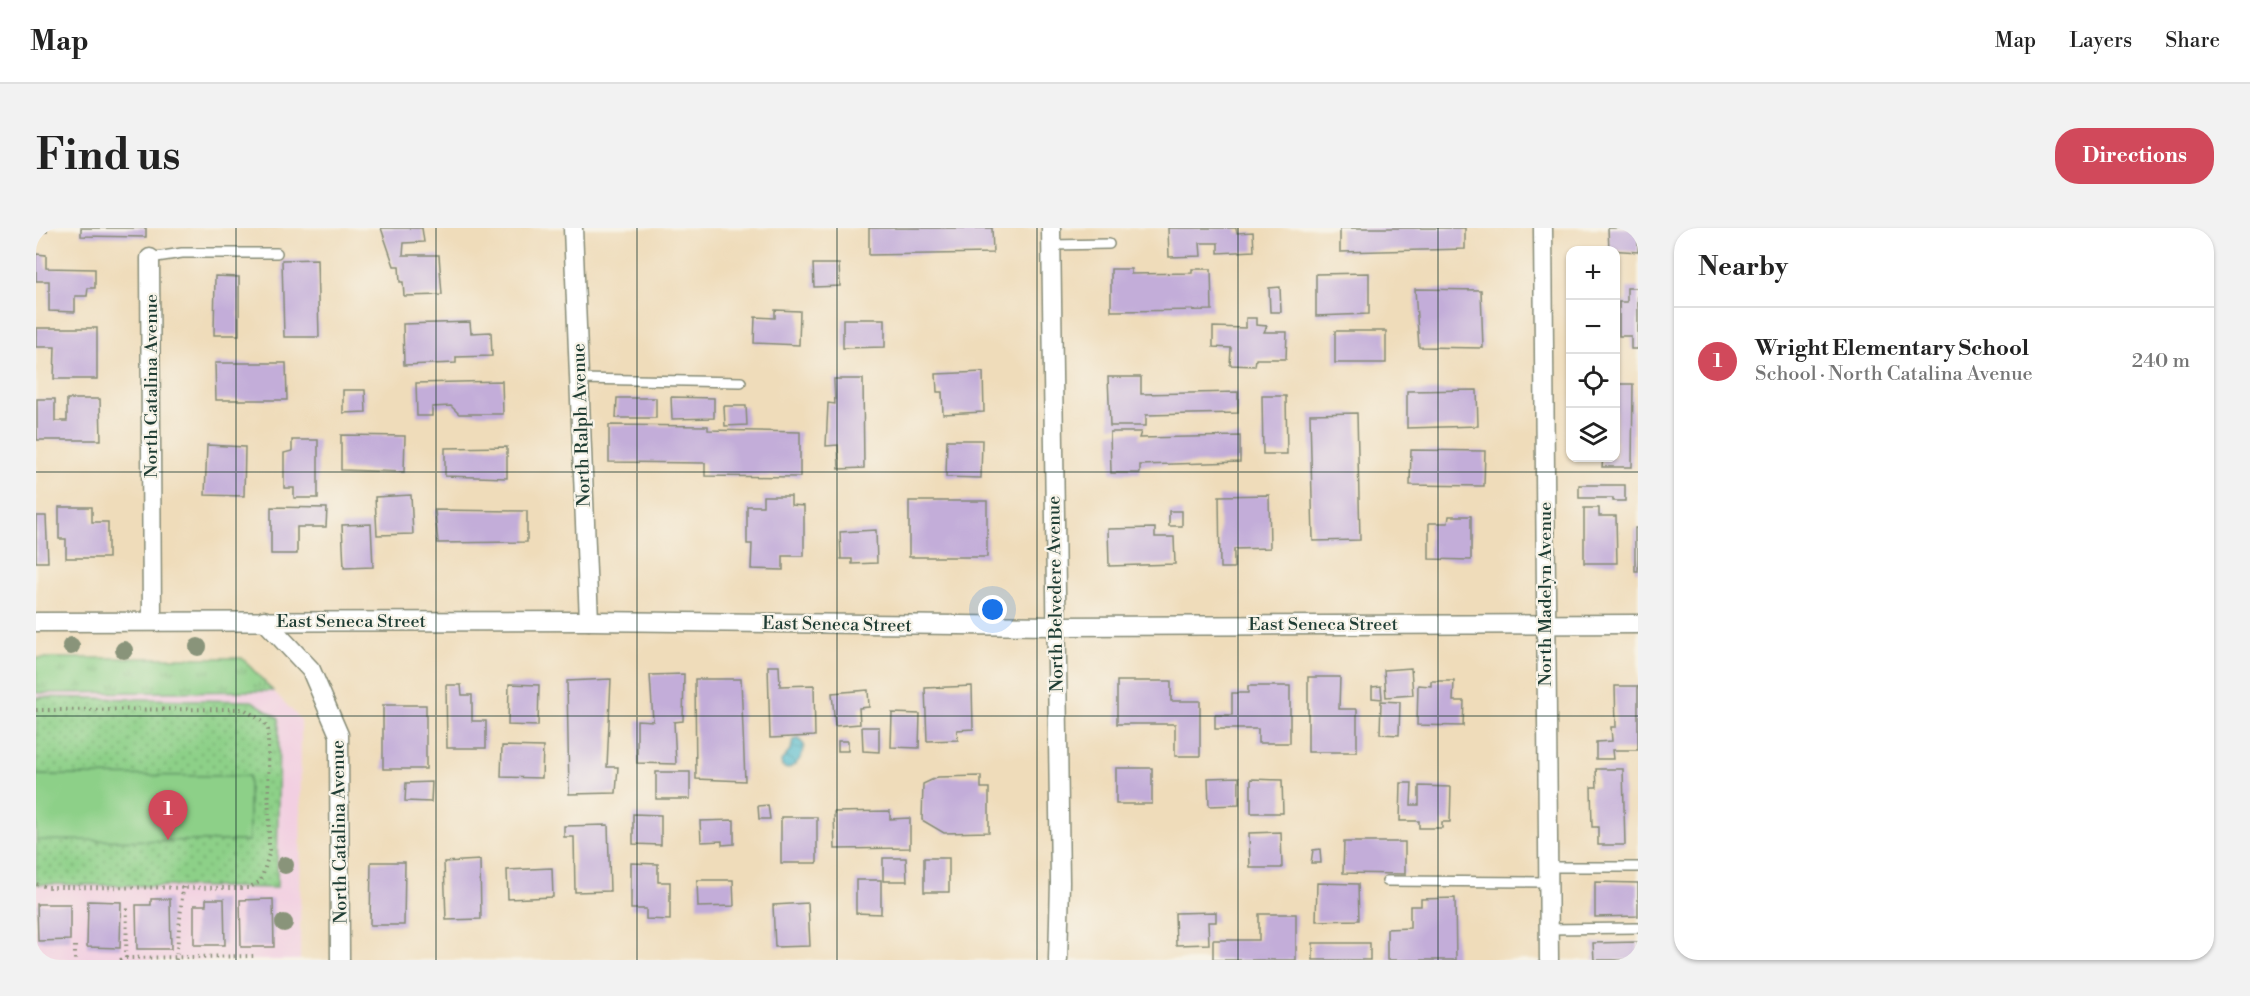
<!DOCTYPE html>
<meta charset="utf-8">
<style>
body{margin:0;font-family:"Libre Bodoni",serif;background:#f2f2f2;color:#222}
.controls{position:absolute;right:18px;top:18px;display:grid;overflow:hidden;border-radius:12px;box-shadow:0 2px 4px #0004}
.controls button{width:54px;height:54px;display:grid;place-items:center;padding:0;border:0;border-bottom:2px solid #e0e0e0;background:#fff;color:#222;font:30px sans-serif}
.you{position:absolute;left:957px;top:382px;width:21px;height:21px;margin:-15px;border:4px solid #fff;border-radius:50%;background:#1a73e8;box-shadow:0 0 0 9px #1a73e833}
.badge{display:grid;place-items:center;width:39px;height:39px;border-radius:50%;background:#d1495b;color:#fff;font-size:20px;font-weight:700}
.pin{position:absolute;translate:-50% -50px;filter:drop-shadow(0 2px 3px #0008)}
.pin::after{content:'';position:absolute;top:32px;width:21px;height:18px;background:inherit;clip-path:polygon(0 0,100% 0,50% 100%)}
.list{margin:0;padding:0;list-style:none}
h2{display:flex;justify-content:space-between;align-items:center;height:78px;margin:0;padding:0 24px;font-size:26px}
h2 small{font-size:20px;font-weight:400;color:#767676}
.list li{display:grid;grid-template-columns:39px 1fr auto;gap:18px;align-items:center;box-sizing:border-box;height:108px;padding:0 24px;border-top:2px solid #e0e0e0}
.list b{display:block;font-size:22px;white-space:nowrap}
.list p{margin:0;font-size:20px;white-space:nowrap;color:#767676}
.list em{font-size:20px;font-style:normal;color:#767676}
.icon{flex:none;width:33px;height:33px;fill:none;stroke:currentColor;stroke-width:2;stroke-linecap:round;stroke-linejoin:round}
.map{position:relative;flex:none;width:1602px;height:732px;overflow:hidden;border-radius:24px}
header{display:flex;align-items:center;gap:36px;box-sizing:border-box;height:84px;padding:0 30px;background:#fff;border-bottom:2px solid #e0e0e0}
header strong{font-size:28px}
nav{display:flex;gap:33px;margin-inline-start:auto;font-size:21px}
.intro{display:flex;align-items:center;justify-content:space-between;box-sizing:border-box;height:144px;padding:0 36px}
h1{margin:0;font-size:42px}
.button{padding:15px 27px;border-radius:24px;background:#d1495b;color:#fff;font-size:21px;font-weight:700}
main{display:flex;gap:36px;padding:0 36px}
aside{flex:1;background:#fff;border-radius:24px;box-shadow:0 2px 4px #0004}
.map>svg:first-child{display:block}
.built{fill:#f2cfe1}
.grass{fill:url(#grass-dots);stroke:#56865e;stroke-width:1.5}
.park{fill:url(#park-tufts);stroke:#56865e;stroke-width:1.5}
.garden{fill:#8dd088;stroke:#56865e;stroke-width:1.5}
.water{fill:url(#water-waves);stroke:#377b80;stroke-width:1.5}
.building{fill:#c3add9}
.lines{fill:none;stroke-linecap:round;stroke-linejoin:round}
.service-casing{stroke:#878c77;stroke-width:12}
.minor-casing{stroke:#878c77;stroke-width:21}
.path{stroke:#878c77;stroke-width:4;stroke-dasharray:1.5 4.5;stroke-linecap:butt}
.service{stroke:#fff;stroke-width:9}
.minor{stroke:#fff;stroke-width:18}
.tree{fill:#89947a}
.grid{fill:none;stroke:#1f3d34;stroke-width:1.5;stroke-opacity:0.55}
.labels{text-anchor:middle;stroke-width:4.5;stroke-linejoin:round;paint-order:stroke}
.street-label{font-size:18px;fill:#1f3d34;stroke:#f7f3e8}
</style>
<header>
<strong>Map</strong>
<nav><a>Map</a><a>Layers</a><a>Share</a></nav>
</header>
<div class="intro"><h1>Find us</h1><a class="button">Directions</a></div>
<main>
<div class="map">
<svg width="1602" height="732" viewBox="0 0 1602 732">
<defs>
<pattern id="grass-dots" width="8" height="8" patternUnits="userSpaceOnUse" patternTransform="scale(1.5)"><rect width="8" height="8" fill="#8dd088"/><path d="M2 2h.1M6 6h.1" fill="none" stroke="#73aa70" stroke-width="1.8" stroke-linecap="round"/></pattern>
<pattern id="park-tufts" width="24" height="20" patternUnits="userSpaceOnUse" patternTransform="scale(1.5)"><rect width="24" height="20" fill="#8dd088"/><path d="M3 7l-1-3M5 7V3M7 7l1-3M15 17l-1-3M17 17v-4M19 17l1-3" fill="none" stroke="#73aa70"/></pattern>
<pattern id="water-waves" width="16" height="10" patternUnits="userSpaceOnUse" patternTransform="scale(1.5)"><rect width="16" height="10" fill="#4fb9cc"/><path d="M0 5q4-4 8 0t8 0" fill="none" stroke="#4198a6"/></pattern>
</defs>
<rect width="100%" height="100%" fill="#f7f3e8"/>
<filter id="ink" filterUnits="userSpaceOnUse"><feTurbulence type="fractalNoise" baseFrequency=".0167" numOctaves="2"/><feDisplacementMap in="SourceGraphic" scale="12" xChannelSelector="R" yChannelSelector="G"/><feConvolveMatrix kernelMatrix="1 2 1 2 8 2 1 2 1" color-interpolation-filters="sRGB"/></filter>
<filter id="wash" filterUnits="userSpaceOnUse"><feTurbulence type="fractalNoise" baseFrequency=".008" numOctaves="4" result="noise"/><feDisplacementMap in="SourceGraphic" scale="24" xChannelSelector="R" yChannelSelector="G"/><feGaussianBlur stdDeviation="1.35" result="paint"/><feColorMatrix in="noise" values="0 0 0 0 0 0 0 0 0 0 0 0 0 0 0 0 0 1.4 0 .05"/><feComposite in="paint" operator="in"/></filter>
<g filter="url(#wash)">
<rect width="100%" height="100%" fill="#efdcba"/>
<!-- built -->
<path class="built" d="M0 430H206L265 492 264 732H0Z"/>
<!-- grass -->
<path class="grass" d="M0 469 216 473 243 490 241 660 0 656Z"/>
<!-- park -->
<path class="park" d="M0 430H206L237 463 0 465Z"/>
<!-- garden -->
<path class="garden" d="M0 547 213 548V613L0 612Z"/>
<!-- water -->
<path class="water" d="M763 511 768 517C766 529 763 536 751 541L746 539 745 533 755 522 757 512Z"/>
<g id="blocks">
<!-- building -->
<g class="building">
<rect x="0" y="0" width="11" height="4"/>
<path d="M45 0H110V9L45 8Z"/>
<path d="M345 0H386L388 14 368 15 367 27H403L406 67 368 68 367 54H364L363 38H358Z"/>
<path d="M833 0H956L957 25 833 27Z"/>
<path d="M1132 0H1200L1201 5 1217 4 1218 23 1182 25V15H1164L1165 28 1133 29Z"/>
<path d="M1304 0H1429V21L1304 24Z"/>
<path d="M1572 0H1602V24L1573 22Z"/>
<path d="M0 26 10 27V40L59 41V60H52L51 68H39V84L13 83V53H0Z"/>
<path d="M281 31 283 109H248L246 32Z"/>
<path d="M777 36H803L804 58 778 59Z"/>
<path d="M1075 41H1095V46L1156 45V41H1175L1176 82 1075 83Z"/>
<path d="M1333 45V86L1280 88V46Z"/>
<path d="M179 48 203 49V107H178Z"/>
<path d="M1244 59 1245 84H1234L1233 60Z"/>
<path d="M1591 60H1602V121H1595V108H1583V74H1591Z"/>
<path d="M1379 61 1445 62 1447 120 1383 119Z"/>
<path d="M739 82 764 83 763 117 718 115 719 89 739 90Z"/>
<path d="M1210 90H1220V97L1231 98 1228 104H1251L1250 131H1220L1219 138 1194 137 1195 120 1177 119V99L1210 100Z"/>
<path d="M807 91H849V119L807 120Z"/>
<path d="M434 94 435 105 455 104 456 128 420 129V135L368 137 367 96Z"/>
<path d="M0 100H61V151H18L19 119H0Z"/>
<rect x="1299" y="103" width="51" height="32"/>
<path d="M179 135H250L251 172H180Z"/>
<path d="M947 144 948 184 907 186 906 164H901L900 146Z"/>
<path d="M1072 149H1105V166L1202 164V185L1110 187V198H1074Z"/>
<path d="M798 151H827L828 240 803 241 802 217 790 218 792 175 799 176Z"/>
<path d="M466 153 467 186H423L415 178 396 179V188H381L380 155Z"/>
<path d="M1580 156H1597L1596 239H1566L1567 230H1580Z"/>
<path d="M307 162H329L330 184 307 185Z"/>
<path d="M1441 162 1442 198 1371 200V163Z"/>
<path d="M1226 168H1250L1251 226H1227Z"/>
<path d="M635 169 678 170V190L636 191Z"/>
<path d="M581 170H620V190H580Z"/>
<path d="M1 171H19V193H31V171H64L65 212H1Z"/>
<path d="M688 178H710L711 197 689 198Z"/>
<path d="M1321 185 1324 312 1277 313 1274 186Z"/>
<path d="M573 197 672 198V202L764 204V249L669 248V235L573 234Z"/>
<path d="M1074 204H1105L1103 210 1204 208V234L1104 237V245H1075Z"/>
<path d="M305 207 369 208 368 244 305 242Z"/>
<path d="M256 212H282V270H258V260H248V225L256 223Z"/>
<path d="M911 212H946L945 250 910 249Z"/>
<path d="M171 217 209 219 208 268 169 267Z"/>
<path d="M471 219V250L409 248V220Z"/>
<path d="M1375 222 1449 223 1448 258 1374 257Z"/>
<path d="M1543 257H1589V273H1577V270H1543Z"/>
<path d="M375 267 377 306 341 307 339 269Z"/>
<path d="M1233 267 1234 320 1198 321V340H1184L1183 268Z"/>
<path d="M727 268H755V277L768 278V328H747V342L715 341 716 316H711V278H727Z"/>
<rect x="873" y="273" width="78" height="56"/>
<path d="M23 279H56V294H72V330H30V311H23Z"/>
<path d="M235 279 291 280 290 299H261V326H235Z"/>
<path d="M1548 280H1563V288H1580L1581 335H1548Z"/>
<path d="M399 282 491 283V314L402 315Z"/>
<rect x="1133" y="283" width="13" height="15"/>
<path d="M0 288H10L12 334H0Z"/>
<path d="M1413 288H1435V332L1393 331V295H1412Z"/>
<path d="M335 296 337 339 308 340 306 297Z"/>
<path d="M1119 300V309H1138L1139 336 1073 338 1072 301Z"/>
<rect x="1599" y="300" width="3" height="43"/>
<path d="M840 302 841 335 816 336V331H805L804 304Z"/>
<path d="M732 438H743L744 458 778 457 779 508 734 510Z"/>
<path d="M1375 440 1377 467 1350 469 1348 442Z"/>
<path d="M648 446 647 493 638 494 640 536 601 535V492L617 493 614 447Z"/>
<path d="M1272 449H1304L1303 481H1321V524H1272Z"/>
<path d="M575 451 571 539H582L580 565 533 566 531 453Z"/>
<path d="M659 451H705L709 553 660 551Z"/>
<path d="M1081 453H1135V473H1164V528H1139V496H1081Z"/>
<path d="M1395 453H1418L1417 473H1428L1427 498 1381 497 1382 457 1395 458Z"/>
<path d="M473 456 503 457 502 498 472 497Z"/>
<path d="M410 457H425L426 467H436V493H450V520H411Z"/>
<path d="M936 458 937 501 921 502 922 512 891 513 889 460Z"/>
<path d="M1212 458H1254V515H1222V501H1179V487H1196V465H1212Z"/>
<path d="M1345 458 1346 471 1336 470V459Z"/>
<path d="M1579 458H1602V522H1577L1578 531H1560V514L1576 513 1575 499H1580Z"/>
<path d="M832 462 833 479 823 480 824 496 799 498 796 465Z"/>
<path d="M1345 473 1364 474 1363 507 1344 506Z"/>
<rect x="347" y="477" width="43" height="64"/>
<path d="M856 485 884 486 883 520 855 519Z"/>
<path d="M826 499H843V524L827 523Z"/>
<rect x="802" y="513" width="10" height="10"/>
<path d="M466 518 507 519 506 550 465 549Z"/>
<rect x="1080" y="540" width="36" height="36"/>
<path d="M1560 541H1587L1589 617H1562V599H1556L1555 559H1561Z"/>
<rect x="620" y="544" width="34" height="27"/>
<path d="M945 548V560H953V604L908 605 886 592 887 556 902 549Z"/>
<path d="M1203 549V577L1173 578 1172 550Z"/>
<path d="M1215 551 1246 552 1247 585H1215Z"/>
<path d="M396 554 395 574 369 573 370 555Z"/>
<path d="M1365 555H1376L1375 577H1383V558L1415 559 1414 594H1406V600H1383V593H1364Z"/>
<path d="M732 577 734 591H723L722 578Z"/>
<path d="M854 583V591L874 590V620L799 621 798 584Z"/>
<path d="M597 586 625 587V617L597 616Z"/>
<rect x="745" y="589" width="36" height="46"/>
<path d="M698 592V616L686 617V613L665 614 664 593Z"/>
<path d="M572 597 574 663 539 664 538 609H528V598Z"/>
<path d="M1245 604 1246 640H1214L1213 605Z"/>
<path d="M1308 614H1369V646L1307 645Z"/>
<path d="M1284 621 1285 635H1275L1277 622Z"/>
<path d="M847 630H870L871 653H847Z"/>
<rect x="888" y="630" width="25" height="34"/>
<path d="M444 632 445 691 410 692 408 634Z"/>
<path d="M335 634H369L368 697H334Z"/>
<path d="M595 635 622 636V654H634V692L610 691V681H595Z"/>
<path d="M516 640 517 669 472 671 471 642Z"/>
<path d="M661 652H697L698 678 662 679Z"/>
<path d="M820 652H845V686L820 685Z"/>
<path d="M1559 654 1602 655V688L1559 689Z"/>
<path d="M1281 655 1322 656 1323 692 1280 693Z"/>
<path d="M1419 670 1420 732H1351V701L1374 700V678H1385V671Z"/>
<path d="M115 671H134L135 721H101L100 677H115Z"/>
<path d="M170 671H188L189 717H158V677H170Z"/>
<path d="M237 671 238 719H205L204 672Z"/>
<path d="M52 673 85 674 84 720 51 719Z"/>
<path d="M772 675 774 718 739 719 737 677Z"/>
<path d="M1 676H34V712L2 713Z"/>
<path d="M1180 684V694H1172L1173 716 1140 717 1139 685Z"/>
<path d="M1223 686H1260V732H1177V712H1223Z"/>
<path d="M1602 714V732H1558L1557 715Z"/>
<rect x="1277" y="715" width="57" height="17"/>
</g>
</g>
</g>
<g filter="url(#ink)">
<use href="#blocks" fill-opacity="0" stroke="#878c77" stroke-width="1.5"/>
<g class="lines">
<!-- service casing -->
<g class="service-casing">
<g id="service">
<path d="M1015 17 1073 16"/>
<path d="M114 30 146 25H241"/>
<path d="M543 151 705 154"/>
<path d="M1511 639H1602"/>
<path d="M1351 653 1512 654"/>
<path d="M1512 701 1602 700"/>
</g>
</g>
<!-- minor casing -->
<g class="minor-casing">
<g id="minor">
<path d="M537 0 553 393"/>
<path d="M1015 0 1024 654 1022 732"/>
<path d="M1507 0 1513 732"/>
<path d="M114 30 116 393"/>
<path d="M228 392 275 442 303 507 304 732"/>
<path d="M0 394 553 393 1020 398 1602 396"/>
</g>
</g>
<!-- path -->
<g class="path">
<path d="M0 482 208 481 229 495 232 502 233 626 225 653 212 660 12 659 0 656"/>
<path d="M39 718V732"/>
<path d="M90 730 91 677"/>
<path d="M84 732 90 730 218 728"/>
<path d="M140 732 147 659"/>
</g>
<!-- service -->
<use href="#service" class="service"/>
<!-- minor -->
<use href="#minor" class="minor"/>
</g>
<!-- trees -->
<g class="tree">
<circle cx="35" cy="418" r="9"/>
<circle cx="162" cy="419" r="9"/>
<circle cx="88" cy="422" r="9"/>
<circle cx="249" cy="637" r="9"/>
<circle cx="248" cy="695" r="9"/>
</g>
</g>
<!-- grid -->
<path class="grid" d="M200 0V732M400 0V732M601 0V732M801 0V732M1001 0V732M1202 0V732M1402 0V732M0 244H1602M0 488H1602"/>
<g class="labels">
<!-- street labels -->
<g class="street-label">
<text transform="translate(115 158) rotate(-90)" y="6">North Catalina Avenue</text>
<text transform="translate(545 197) rotate(-92)" y="6">North Ralph Avenue</text>
<text transform="translate(1019 366) rotate(-91)" y="6">North Belvedere Avenue</text>
<text transform="translate(1509 366) rotate(-90)" y="6">North Madelyn Avenue</text>
<text x="315" y="399">East Seneca Street</text>
<text transform="translate(801 396) rotate(1)" y="6">East Seneca Street</text>
<text x="1287" y="402">East Seneca Street</text>
<text transform="translate(303 604) rotate(-91)" y="6">North Catalina Avenue</text>
</g>
</g>
</svg>
<div class="controls">
<button>+</button>
<button>−</button>
<button><svg class="icon" aria-label="locate" viewBox="0 0 24 24"><circle cx="12" cy="12" r="6"/><path d="M12 2v4M12 18v4M2 12h4M18 12h4"/></svg></button>
<button><svg class="icon" aria-label="layers" viewBox="0 0 24 24"><path d="M12 4l9 5-9 5-9-5zM3 14l9 5 9-5"/></svg></button>
</div>
<div class="you"></div>
<div class="pin badge" style="left:132px;top:612px">1</div>
</div>
<aside>
<h2>Nearby<small></small></h2>
<ul class="list">
<li><span class="badge">1</span><div><b>Wright Elementary School</b><p>School · North Catalina Avenue</p></div><em>240 m</em></li>
</ul>
</aside>
</main>
